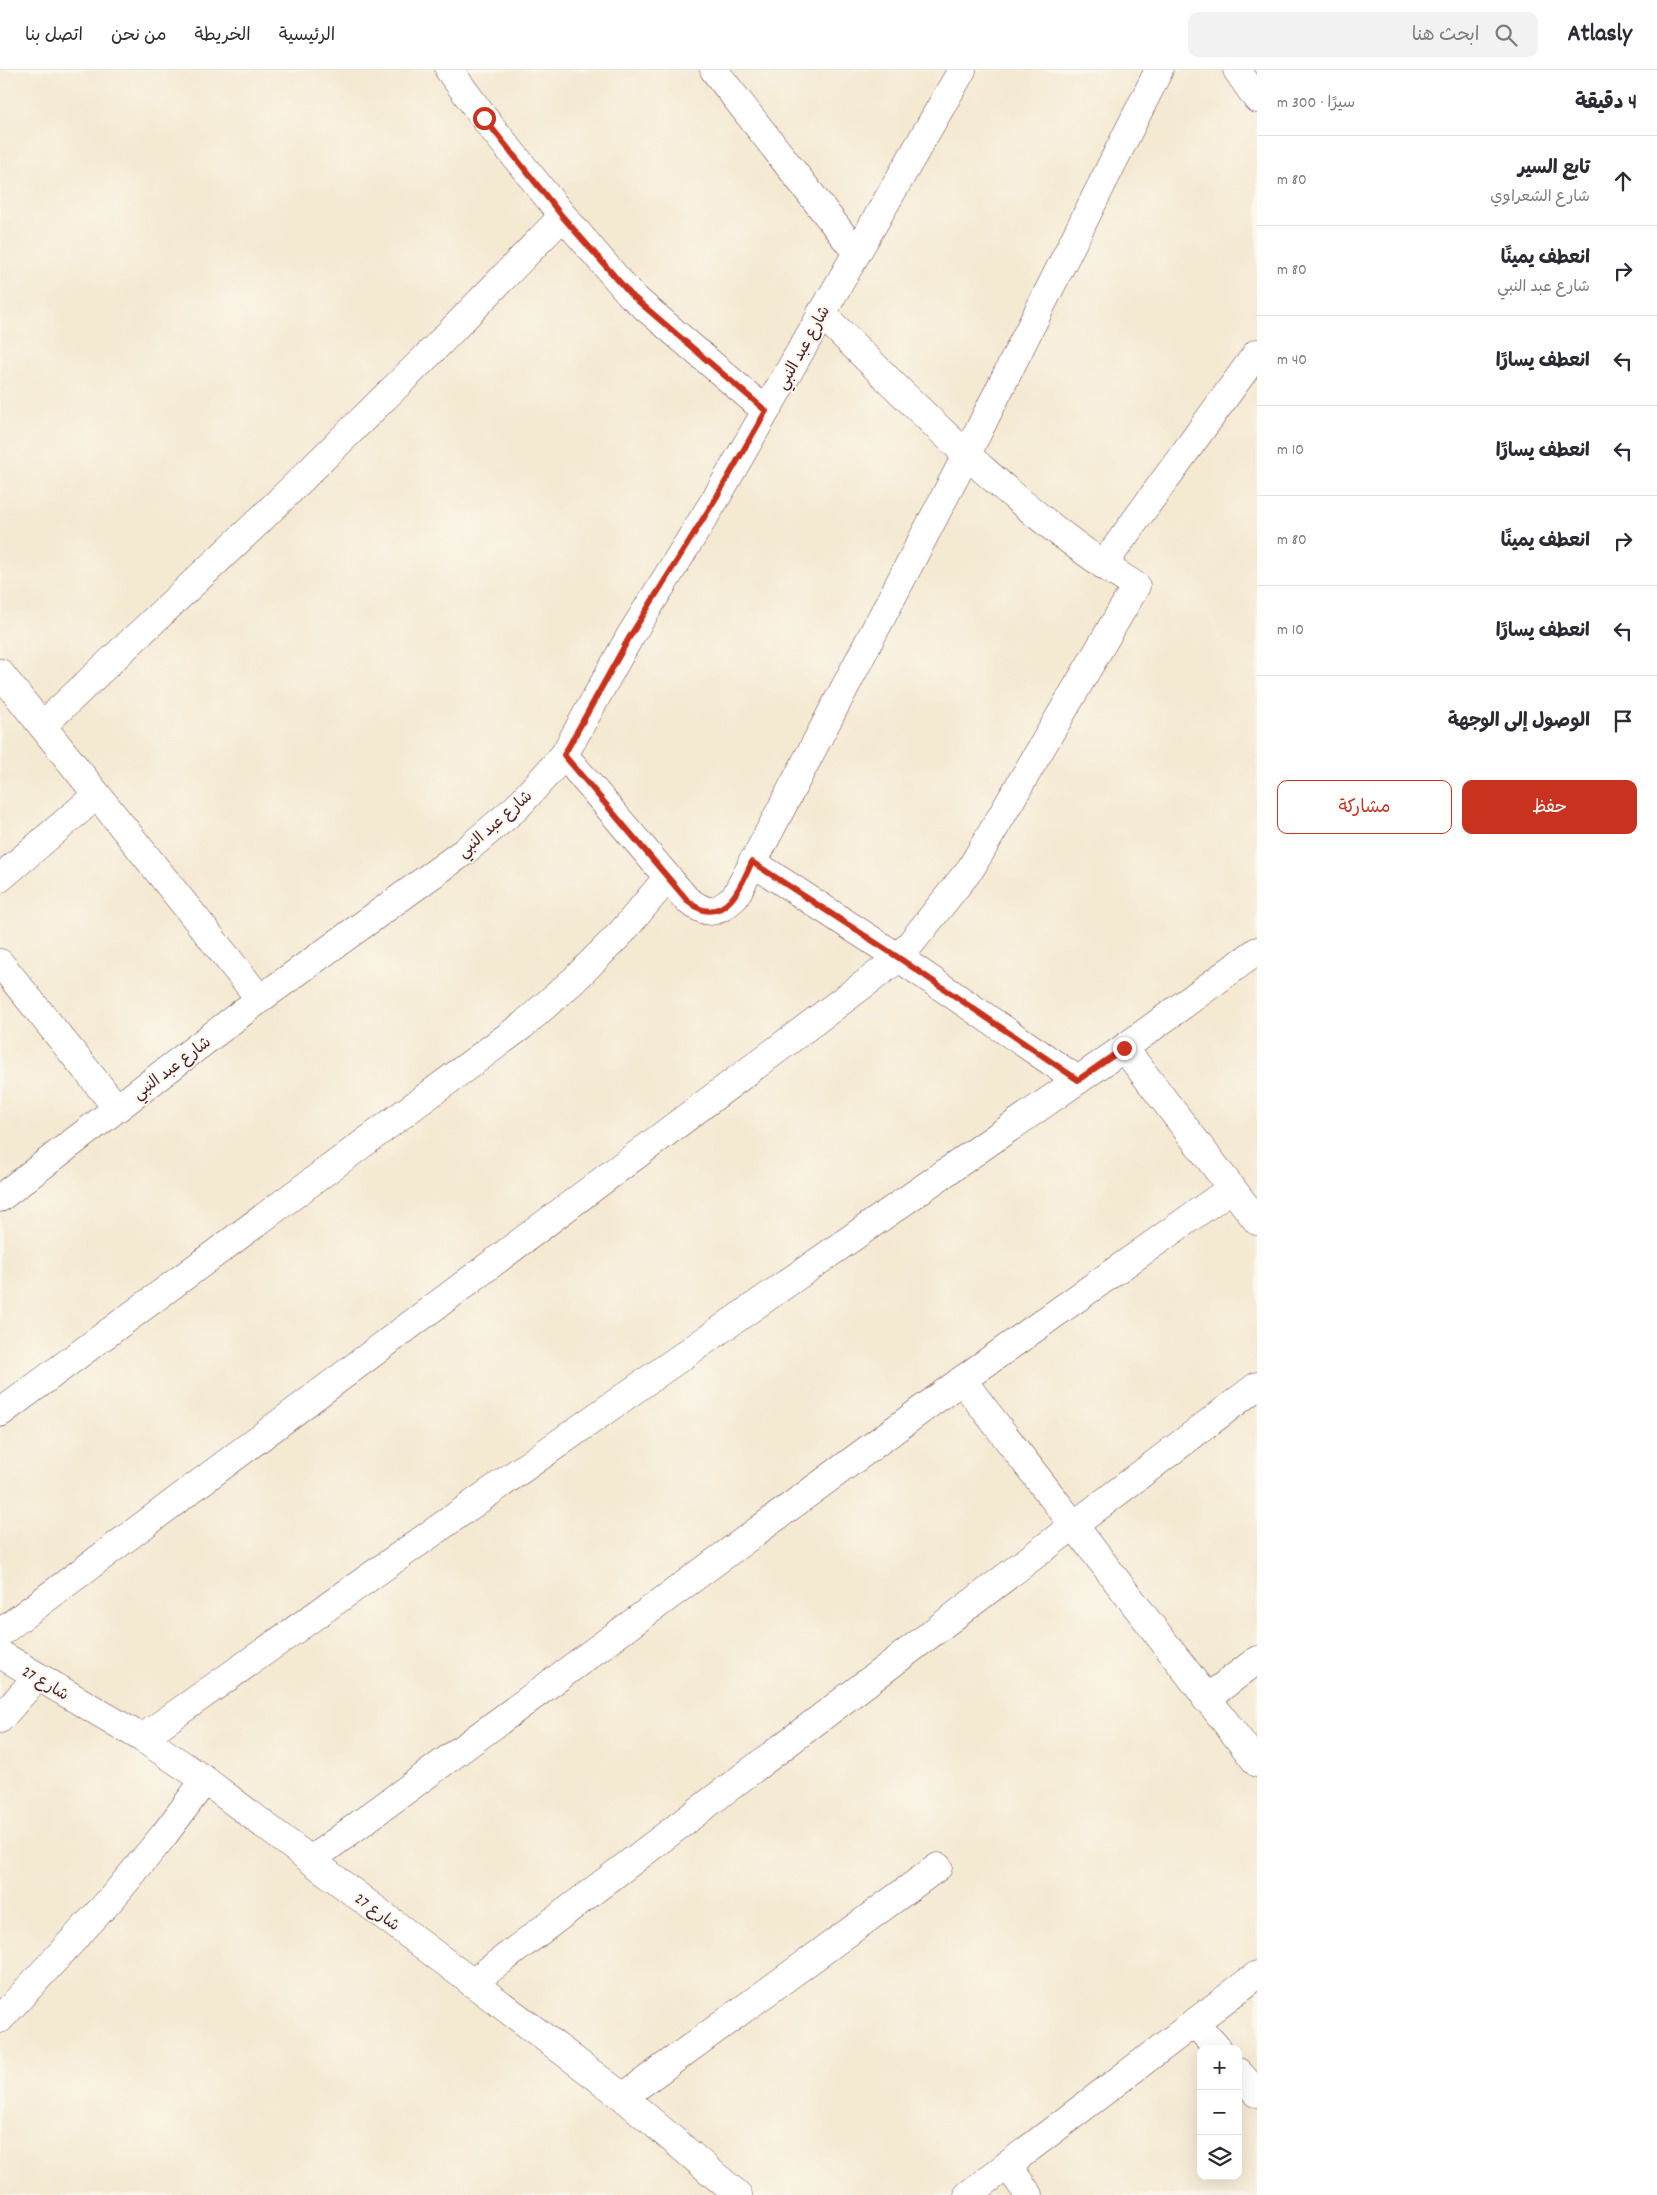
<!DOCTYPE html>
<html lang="ar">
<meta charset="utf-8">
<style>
body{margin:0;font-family:Dekko,"Playpen Sans Arabic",sans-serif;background:#f2f2f3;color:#2b2b33;direction:rtl}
.controls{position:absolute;right:15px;bottom:15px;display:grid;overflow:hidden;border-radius:10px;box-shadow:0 5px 20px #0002}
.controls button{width:45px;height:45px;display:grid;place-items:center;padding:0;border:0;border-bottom:1px solid #e1e1e2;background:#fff;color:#2b2b33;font:25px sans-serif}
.stop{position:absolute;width:15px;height:15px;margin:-11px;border:4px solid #c8321e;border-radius:50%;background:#fff}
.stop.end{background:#c8321e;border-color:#fff;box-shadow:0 1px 5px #0008}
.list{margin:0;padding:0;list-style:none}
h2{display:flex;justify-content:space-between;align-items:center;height:65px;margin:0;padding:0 20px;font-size:21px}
h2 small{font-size:16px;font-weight:400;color:#7c7c81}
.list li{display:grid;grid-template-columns:32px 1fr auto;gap:15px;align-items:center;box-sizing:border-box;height:90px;padding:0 20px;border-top:1px solid #e1e1e2}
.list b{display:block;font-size:19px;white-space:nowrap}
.list p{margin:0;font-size:16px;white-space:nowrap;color:#7c7c81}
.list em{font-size:16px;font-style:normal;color:#7c7c81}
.actions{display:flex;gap:10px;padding:15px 20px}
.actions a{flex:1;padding:11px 0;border:1px solid #c8321e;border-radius:10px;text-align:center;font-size:18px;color:#c8321e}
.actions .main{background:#c8321e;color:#fff}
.icon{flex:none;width:28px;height:28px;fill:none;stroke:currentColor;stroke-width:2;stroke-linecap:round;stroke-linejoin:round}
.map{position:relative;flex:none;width:1257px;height:2125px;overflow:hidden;direction:ltr}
header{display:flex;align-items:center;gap:30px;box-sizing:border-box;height:70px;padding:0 25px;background:#fff;border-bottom:1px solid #e1e1e2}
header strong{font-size:24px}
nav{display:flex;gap:28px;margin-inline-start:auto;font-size:18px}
.search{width:350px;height:45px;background:#f2f2f3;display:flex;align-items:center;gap:12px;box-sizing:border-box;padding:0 18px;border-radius:10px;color:#7c7c81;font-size:19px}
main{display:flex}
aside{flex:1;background:#fff}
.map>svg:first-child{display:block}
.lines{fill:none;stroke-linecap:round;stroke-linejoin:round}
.minor-casing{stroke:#643d44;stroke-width:29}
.minor{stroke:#fff;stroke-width:28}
.route{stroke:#c8321e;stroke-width:6}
.labels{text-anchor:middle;stroke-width:4;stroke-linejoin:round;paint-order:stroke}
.street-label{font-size:16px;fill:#4a1f2b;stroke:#fbf7ec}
</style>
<header>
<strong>Atlasly</strong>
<div class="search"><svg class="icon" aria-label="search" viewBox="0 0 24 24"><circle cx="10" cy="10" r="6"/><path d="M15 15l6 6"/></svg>ابحث هنا</div>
<nav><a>الرئيسية</a><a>الخريطة</a><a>من نحن</a><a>اتصل بنا</a></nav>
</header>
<main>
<aside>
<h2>4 دقيقة<small>سيرًا · 300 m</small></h2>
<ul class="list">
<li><svg class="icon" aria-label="ahead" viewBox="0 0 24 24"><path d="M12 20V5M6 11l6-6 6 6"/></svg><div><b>تابع السير</b><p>شارع الشعراوي</p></div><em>80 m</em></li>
<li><svg class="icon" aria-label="right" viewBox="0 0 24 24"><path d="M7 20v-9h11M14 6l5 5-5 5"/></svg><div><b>انعطف يمينًا</b><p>شارع عبد النبي</p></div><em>80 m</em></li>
<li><svg class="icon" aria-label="left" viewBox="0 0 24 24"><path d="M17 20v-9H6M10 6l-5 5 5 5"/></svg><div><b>انعطف يسارًا</b></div><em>40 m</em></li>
<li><svg class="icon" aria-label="left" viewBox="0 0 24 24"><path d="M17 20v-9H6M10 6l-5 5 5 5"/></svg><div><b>انعطف يسارًا</b></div><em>10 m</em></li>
<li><svg class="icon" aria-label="right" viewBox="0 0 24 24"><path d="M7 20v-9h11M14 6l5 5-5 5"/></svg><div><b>انعطف يمينًا</b></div><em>80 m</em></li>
<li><svg class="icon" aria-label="left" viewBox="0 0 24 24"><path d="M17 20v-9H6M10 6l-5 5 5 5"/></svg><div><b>انعطف يسارًا</b></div><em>10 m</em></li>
<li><svg class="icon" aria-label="arrive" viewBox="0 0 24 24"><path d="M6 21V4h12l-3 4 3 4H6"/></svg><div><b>الوصول إلى الوجهة</b></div></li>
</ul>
<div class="actions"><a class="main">حفظ</a><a>مشاركة</a></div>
</aside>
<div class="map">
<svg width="1257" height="2125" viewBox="0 0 1257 2125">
<rect width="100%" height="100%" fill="#fbf7ec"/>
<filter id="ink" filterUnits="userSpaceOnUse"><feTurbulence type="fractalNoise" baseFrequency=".02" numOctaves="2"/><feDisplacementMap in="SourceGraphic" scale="10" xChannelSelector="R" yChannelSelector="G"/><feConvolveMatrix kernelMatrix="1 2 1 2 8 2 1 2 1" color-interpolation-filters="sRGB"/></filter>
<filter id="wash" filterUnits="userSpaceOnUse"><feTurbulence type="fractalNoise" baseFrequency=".0096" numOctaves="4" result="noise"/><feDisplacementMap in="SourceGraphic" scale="20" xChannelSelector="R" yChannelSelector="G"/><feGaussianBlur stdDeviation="1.12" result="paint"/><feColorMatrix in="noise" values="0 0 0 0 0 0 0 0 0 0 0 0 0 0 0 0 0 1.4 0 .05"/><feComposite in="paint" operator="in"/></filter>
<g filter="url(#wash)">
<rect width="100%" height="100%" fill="#f4e9d1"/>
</g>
<g filter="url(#ink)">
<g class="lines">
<!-- minor casing -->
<g class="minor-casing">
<g id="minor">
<path d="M449 0 484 48 563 146 631 225 766 341"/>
<path d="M714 0 856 182"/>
<path d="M1237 0 1257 29"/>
<path d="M1103 495 1257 283"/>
<path d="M0 603 260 929"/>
<path d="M43 655 258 452 428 285 563 146"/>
<path d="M564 685 687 830C709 845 715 845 735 827L966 386 1159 0"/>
<path d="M752 792 899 888 1078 1010"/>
<path d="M0 808 97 725"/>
<path d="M0 893 117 1038"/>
<path d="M1124 978 1257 1151"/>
<path d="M0 1128 260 929 465 781 516 738 564 685 629 568 716 428 962 0"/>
<path d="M962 1310 1257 1693"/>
<path d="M0 1343 523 955 574 910 622 862 668 807"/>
<path d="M0 1563 899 888 971 798 1136 516C1017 442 920 341 821 243"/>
<path d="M0 1584 142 1668 205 1710 623 2027 738 2125"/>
<path d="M1206 1629 1257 1590"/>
<path d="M0 1649 37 1607"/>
<path d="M142 1668 644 1313 1124 978 1257 881"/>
<path d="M311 1790 962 1310 1232 1118"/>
<path d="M472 1913 1257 1316"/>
<path d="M0 1949 112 1828 164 1765 205 1710"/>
<path d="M1194 1952 1218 1979"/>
<path d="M1238 2002 1257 2023"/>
<path d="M623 2027 938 1797"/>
<path d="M1007 2095 1029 2125"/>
<path d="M968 2125 1257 1905"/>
</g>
</g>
<!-- minor -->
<use href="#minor" class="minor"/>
</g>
</g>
<g class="lines" filter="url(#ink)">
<!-- route -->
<path class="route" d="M484 48 562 146 631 225 766 341 716 428 629 568 564 685 687 830C692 833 698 839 703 840 731 846 742 812 752 792L899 888 1078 1010 1124 978"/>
</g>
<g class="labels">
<!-- street labels -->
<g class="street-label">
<text transform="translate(802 277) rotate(-61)" y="6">شارع عبد النبي</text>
<text transform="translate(494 753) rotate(-41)" y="6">شارع عبد النبي</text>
<text transform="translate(171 997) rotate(-37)" y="6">شارع عبد النبي</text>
<text transform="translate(46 1612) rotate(31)" y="6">شارع 27</text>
<text transform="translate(378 1841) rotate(37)" y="6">شارع 27</text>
</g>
</g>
</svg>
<div class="controls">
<button>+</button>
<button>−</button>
<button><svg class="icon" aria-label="layers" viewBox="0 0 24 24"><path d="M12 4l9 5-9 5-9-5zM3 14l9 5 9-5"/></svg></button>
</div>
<div class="stop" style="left:484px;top:48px"></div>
<div class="stop end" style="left:1124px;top:978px"></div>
</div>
</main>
